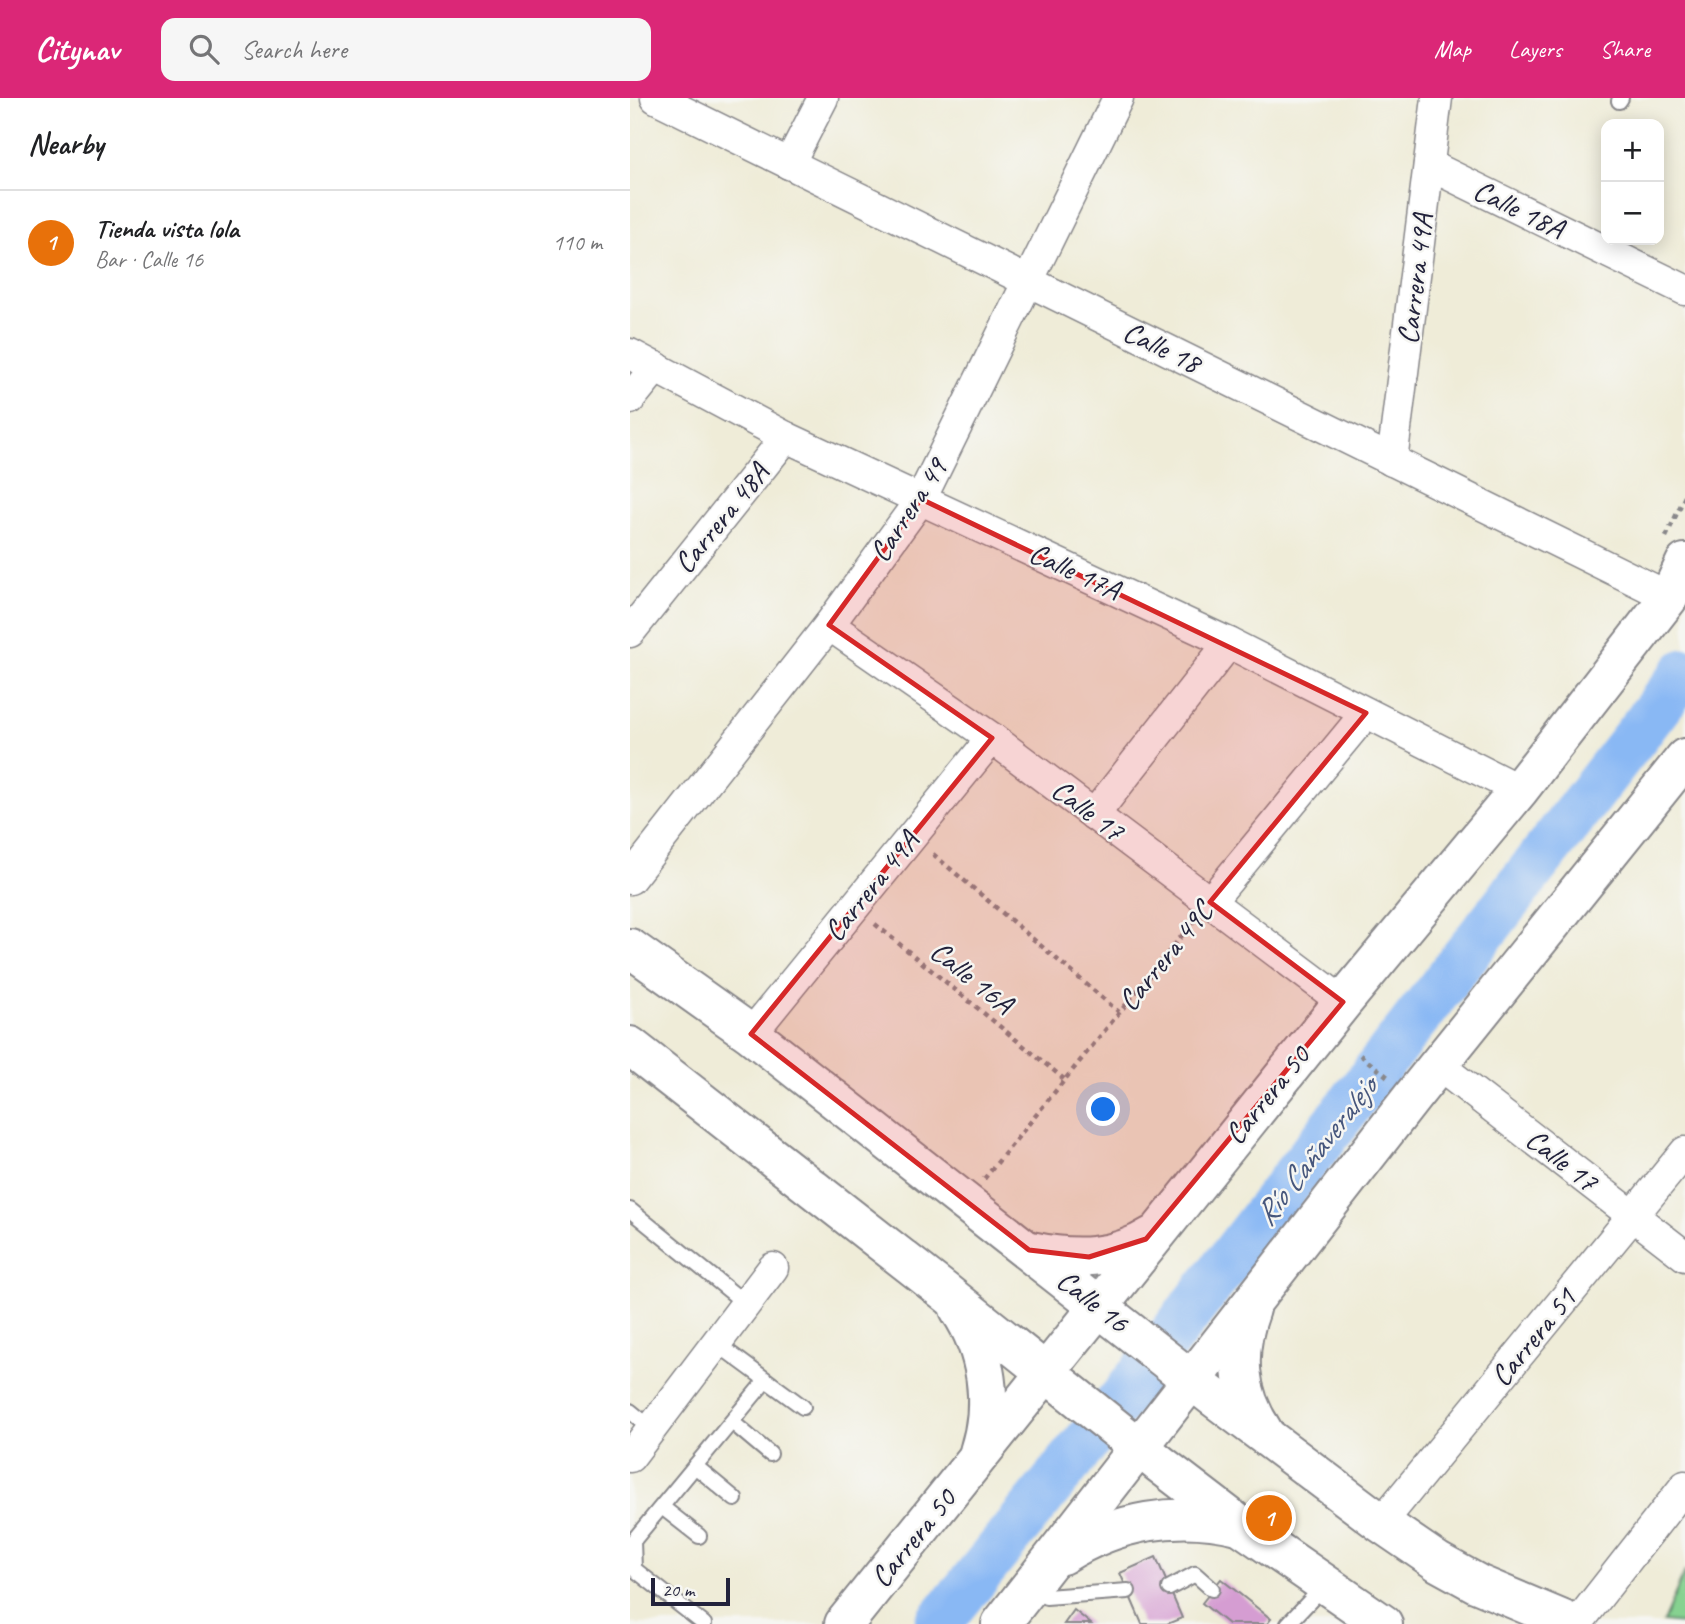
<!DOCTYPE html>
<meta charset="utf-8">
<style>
body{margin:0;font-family:Caveat,sans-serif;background:#f6f6f6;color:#202124}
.controls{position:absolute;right:21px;top:21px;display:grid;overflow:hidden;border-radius:14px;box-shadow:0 4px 18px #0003}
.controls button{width:63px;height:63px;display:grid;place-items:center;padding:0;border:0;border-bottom:2px solid #e0e0e0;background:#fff;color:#202124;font:35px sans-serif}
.scale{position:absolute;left:21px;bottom:18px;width:79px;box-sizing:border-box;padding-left:7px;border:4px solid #22223b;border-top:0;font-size:19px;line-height:24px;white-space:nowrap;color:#22223b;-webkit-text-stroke:5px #f6f6f2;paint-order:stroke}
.you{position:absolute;left:474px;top:1012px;width:24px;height:24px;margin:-18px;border:5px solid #fff;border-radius:50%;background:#1a73e8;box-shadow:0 0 0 10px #1a73e833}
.badge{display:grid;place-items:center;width:46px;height:46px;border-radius:50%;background:#db2777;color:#fff;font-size:23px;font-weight:700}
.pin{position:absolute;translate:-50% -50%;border:4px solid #fff;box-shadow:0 2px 7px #0006}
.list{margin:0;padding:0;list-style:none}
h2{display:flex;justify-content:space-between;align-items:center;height:91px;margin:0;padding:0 28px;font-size:30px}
h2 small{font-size:23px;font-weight:400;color:#757577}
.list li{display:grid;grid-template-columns:46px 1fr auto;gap:21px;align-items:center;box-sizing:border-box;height:105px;padding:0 28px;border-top:2px solid #e0e0e0}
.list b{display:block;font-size:26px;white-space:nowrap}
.list p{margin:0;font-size:23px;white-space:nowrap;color:#757577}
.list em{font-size:23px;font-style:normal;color:#757577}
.icon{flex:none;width:38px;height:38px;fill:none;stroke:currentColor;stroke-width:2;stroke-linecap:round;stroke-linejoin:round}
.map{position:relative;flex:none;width:1055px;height:1526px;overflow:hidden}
header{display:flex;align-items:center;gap:42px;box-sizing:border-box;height:98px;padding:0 35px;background:#db2777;color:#fff}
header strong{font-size:33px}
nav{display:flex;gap:38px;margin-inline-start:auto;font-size:24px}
.search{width:490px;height:63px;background:#f6f6f6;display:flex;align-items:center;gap:18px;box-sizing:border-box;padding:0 24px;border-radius:14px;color:#757577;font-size:26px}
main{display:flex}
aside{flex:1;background:#fff}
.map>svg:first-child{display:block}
.green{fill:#86d290;stroke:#547a66;stroke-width:2}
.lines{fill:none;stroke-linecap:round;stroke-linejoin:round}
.river{stroke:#89b8f4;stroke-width:47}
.building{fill:#d59dd2}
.lane-casing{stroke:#88878a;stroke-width:18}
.street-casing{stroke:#88878a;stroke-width:33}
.secondary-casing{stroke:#88878a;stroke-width:42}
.path{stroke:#88878a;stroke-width:4.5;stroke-dasharray:5 5;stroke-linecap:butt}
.lane{stroke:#fff;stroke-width:14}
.street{stroke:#fff;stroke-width:30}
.secondary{stroke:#fff;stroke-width:38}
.marked{fill:#d62828;fill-opacity:0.2;stroke:#d62828;stroke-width:5;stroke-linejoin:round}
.labels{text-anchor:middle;stroke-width:5;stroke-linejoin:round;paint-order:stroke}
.street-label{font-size:30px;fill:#22223b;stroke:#f6f6f2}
.water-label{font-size:32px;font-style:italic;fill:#46567c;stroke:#f6f6f2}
</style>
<header>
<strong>Citynav</strong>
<div class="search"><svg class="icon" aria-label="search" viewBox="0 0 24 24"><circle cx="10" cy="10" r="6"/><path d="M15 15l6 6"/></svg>Search here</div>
<nav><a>Map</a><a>Layers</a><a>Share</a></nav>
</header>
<main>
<aside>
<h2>Nearby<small></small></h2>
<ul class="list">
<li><span class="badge" style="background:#e8710a">1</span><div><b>Tienda vista lola</b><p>Bar · Calle 16</p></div><em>110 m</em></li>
</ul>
</aside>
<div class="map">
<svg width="1055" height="1526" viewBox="0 0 1055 1526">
<rect width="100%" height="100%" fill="#f6f6f2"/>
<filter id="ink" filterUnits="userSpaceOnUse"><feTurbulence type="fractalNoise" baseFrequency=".0143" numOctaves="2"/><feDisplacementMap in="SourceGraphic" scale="14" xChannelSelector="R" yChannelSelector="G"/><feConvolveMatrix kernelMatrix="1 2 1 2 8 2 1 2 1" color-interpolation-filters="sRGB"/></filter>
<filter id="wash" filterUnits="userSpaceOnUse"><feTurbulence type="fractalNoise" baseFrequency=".00686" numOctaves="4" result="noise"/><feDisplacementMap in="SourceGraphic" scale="28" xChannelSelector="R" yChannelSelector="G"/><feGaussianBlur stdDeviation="1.57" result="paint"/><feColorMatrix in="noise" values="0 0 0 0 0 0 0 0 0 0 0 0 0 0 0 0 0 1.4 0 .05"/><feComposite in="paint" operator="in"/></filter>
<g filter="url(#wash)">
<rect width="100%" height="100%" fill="#efecd8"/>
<!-- green -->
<path class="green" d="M1055 1473V1526L1033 1524Z"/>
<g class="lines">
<!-- river -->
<path class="river" d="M308 1526 498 1293 1055 574"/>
</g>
<g id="blocks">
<!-- building -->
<g class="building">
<path d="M526 1459 552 1520 537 1526H512L490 1475Z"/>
<path d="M591 1481 641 1521 637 1526H598L572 1505Z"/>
<path d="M444 1512 461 1526H434Z"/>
</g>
</g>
</g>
<g filter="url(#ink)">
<use href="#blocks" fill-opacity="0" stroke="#88878a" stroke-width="2"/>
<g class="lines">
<!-- lane casing -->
<g class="lane-casing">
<g id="lane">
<path d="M989 3 991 0"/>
<path d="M0 1112 116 1206"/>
<path d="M86 1245 173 1309"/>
<path d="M0 1313 22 1331"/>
<path d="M102 1324 140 1356"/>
<path d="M65 1368 105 1401"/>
<path d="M32 1409 69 1438"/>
<path d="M404 1486 416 1499 498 1493"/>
<path d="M539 1490 565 1476 582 1491"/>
<path d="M74 1526 4 1471 3 1443 136 1282"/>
<path d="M658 1526 693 1489"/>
</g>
</g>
<!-- street casing -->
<g class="street-casing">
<g id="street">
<path d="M26 0 1039 499"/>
<path d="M159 66 193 0"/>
<path d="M799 67 1055 192"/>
<path d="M0 256 156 339 599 545 889 692"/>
<path d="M0 301 26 269"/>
<path d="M762 363 807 0"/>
<path d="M199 527 362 640 713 904"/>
<path d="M0 534 156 339"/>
<path d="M464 717 599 545"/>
<path d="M0 781 199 527 291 401 488 0"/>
<path d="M580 804 736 615"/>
<path d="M121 936 362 640"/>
<path d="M808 967 1055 1158"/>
<path d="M0 1359 143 1170"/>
<path d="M751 1425 1055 1054"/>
<path d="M947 1526 1055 1388"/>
</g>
</g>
<!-- secondary casing -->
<g class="secondary-casing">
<g id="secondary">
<path d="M0 850 121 936 582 1298 751 1425 808 1464 848 1486 943 1526"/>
<path d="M0 948 314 1193 530 1366 611 1428 753 1526"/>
<path d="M401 1153C444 1162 484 1162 522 1138"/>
<path d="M329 1211C357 1253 365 1305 349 1354"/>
<path d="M621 1211C605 1254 607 1294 633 1333"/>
<path d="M432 1457C486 1423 547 1412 609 1427"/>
<path d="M214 1526 713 904 889 692 1039 499 1055 465"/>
<path d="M371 1526 783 998 1055 660"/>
</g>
</g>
<!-- path -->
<g class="path">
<path d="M1036 439 1055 398"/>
<path d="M303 756 489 914"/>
<path d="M245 826 434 981"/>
<path d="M730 957 758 979"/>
<path d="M354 1081 563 824"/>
</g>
<!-- lane -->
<use href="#lane" class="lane"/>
<!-- street -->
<use href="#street" class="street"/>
<!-- secondary -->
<use href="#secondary" class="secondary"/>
</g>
</g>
<!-- marked area -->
<path class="marked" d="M291 401 736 615 580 804 713 904 516 1141 459 1159 399 1152 121 936 362 640 199 527Z"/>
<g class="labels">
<!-- street labels -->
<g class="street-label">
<text transform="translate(889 111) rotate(26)" y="10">Calle 18A</text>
<text transform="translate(785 181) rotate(-83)" y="10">Carrera 49A</text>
<text transform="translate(532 249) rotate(26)" y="10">Calle 18</text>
<text transform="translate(278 412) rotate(-57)" y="10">Carrera 49</text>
<text transform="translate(91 420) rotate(-51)" y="10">Carrera 48A</text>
<text transform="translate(445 473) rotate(25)" y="10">Calle 17A</text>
<text transform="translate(458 712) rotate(37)" y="10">Calle 17</text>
<text transform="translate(241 788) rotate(-51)" y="10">Carrera 49A</text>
<text transform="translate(535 858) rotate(-51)" y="10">Carrera 49C</text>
<text transform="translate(342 879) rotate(39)" y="10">Calle 16A</text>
<text transform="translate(637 997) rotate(-51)" y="10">Carrera 50</text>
<text transform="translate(932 1062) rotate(38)" y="10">Calle 17</text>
<text transform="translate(463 1203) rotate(38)" y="10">Calle 16</text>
<text transform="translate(903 1239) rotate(-51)" y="10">Carrera 51</text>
<text transform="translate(283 1440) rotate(-51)" y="10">Carrera 50</text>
</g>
<!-- water labels -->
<g class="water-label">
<text transform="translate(685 1053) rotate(-52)" y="11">Río Cañaveralejo</text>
</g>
</g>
</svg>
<div class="controls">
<button>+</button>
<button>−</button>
</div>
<div class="scale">20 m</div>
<div class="you"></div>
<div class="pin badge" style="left:639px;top:1420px;background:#e8710a">1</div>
</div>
</main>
